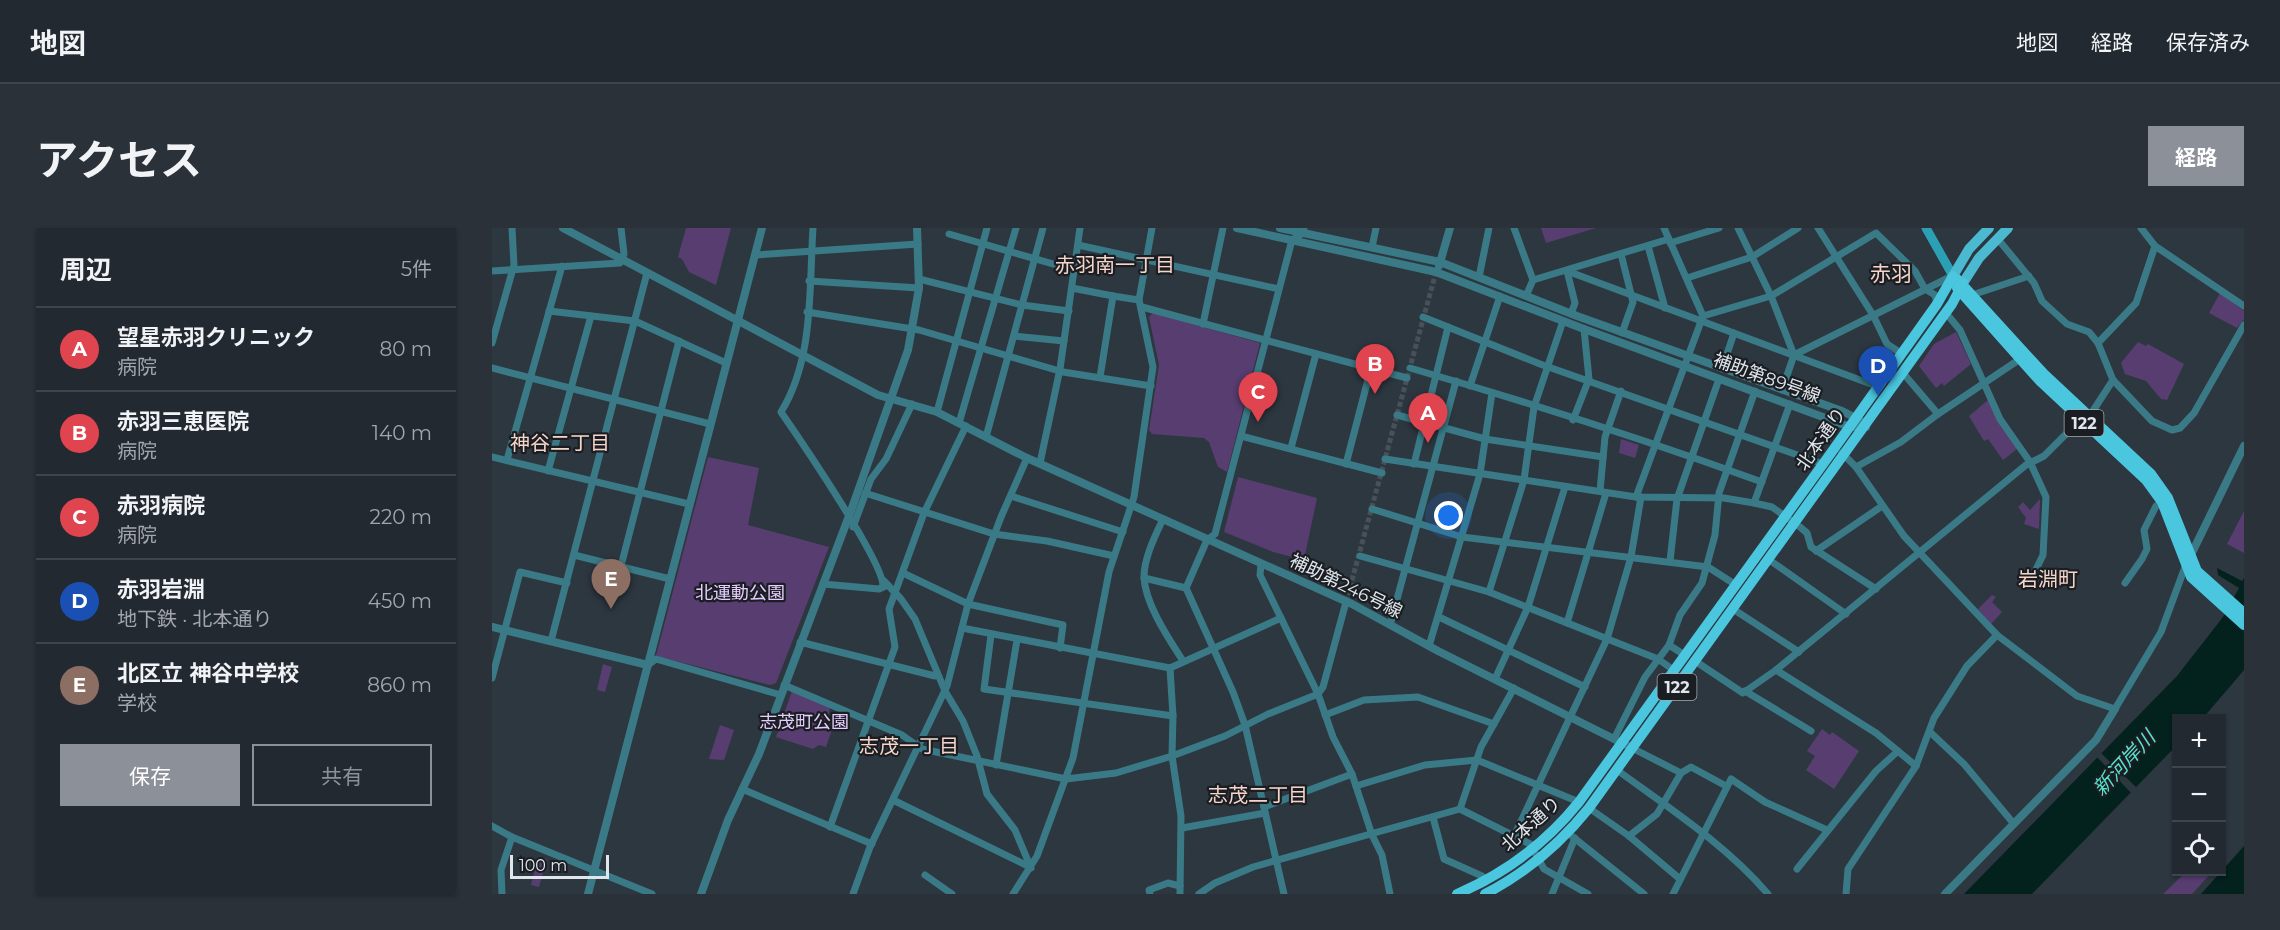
<!DOCTYPE html>
<html lang="ja">
<meta charset="utf-8">
<style>
body{margin:0;font-family:Montserrat,"Noto Sans JP",sans-serif;background:#2a3138;color:#f1f3f6}
.controls{position:absolute;right:18px;bottom:18px;display:grid;overflow:hidden;border-radius:0px;box-shadow:0 2px 4px #0004}
.controls button{width:54px;height:54px;display:grid;place-items:center;padding:0;border:0;border-bottom:2px solid #3f454c;background:#222930;color:#f1f3f6;font:30px sans-serif}
.scale{position:absolute;left:18px;bottom:15px;width:99px;box-sizing:border-box;padding-left:6px;border:3px solid #e0e6ec;border-top:0;font-size:16px;line-height:21px;white-space:nowrap;color:#e0e6ec;-webkit-text-stroke:4px #1a1e22;paint-order:stroke}
.you{position:absolute;left:957px;top:288px;width:21px;height:21px;margin:-15px;border:4px solid #fff;border-radius:50%;background:#1a73e8;box-shadow:0 0 0 9px #1a73e833}
.badge{display:grid;place-items:center;width:39px;height:39px;border-radius:50%;background:#8c9099;color:#fff;font-size:20px;font-weight:700}
.pin{position:absolute;translate:-50% -50px;filter:drop-shadow(0 2px 3px #0008)}
.pin::after{content:'';position:absolute;top:32px;width:21px;height:18px;background:inherit;clip-path:polygon(0 0,100% 0,50% 100%)}
.list{margin:0;padding:0;list-style:none}
h2{display:flex;justify-content:space-between;align-items:center;height:78px;margin:0;padding:0 24px;font-size:26px}
h2 small{font-size:20px;font-weight:400;color:#a2a6ab}
.list li{display:grid;grid-template-columns:39px 1fr auto;gap:18px;align-items:center;box-sizing:border-box;height:84px;padding:0 24px;border-top:2px solid #3f454c}
.list b{display:block;font-size:22px;white-space:nowrap}
.list p{margin:0;font-size:20px;white-space:nowrap;color:#a2a6ab}
.list em{font-size:20px;font-style:normal;color:#a2a6ab}
.actions{display:flex;gap:12px;padding:18px 24px}
.actions a{flex:1;padding:14px 0;border:2px solid #8c9099;border-radius:0px;text-align:center;font-size:21px;color:#8c9099}
.actions .main{background:#8c9099;color:#fff}
.icon{flex:none;width:33px;height:33px;fill:none;stroke:currentColor;stroke-width:2;stroke-linecap:round;stroke-linejoin:round}
.map{position:relative;flex:none;width:1752px;height:666px;overflow:hidden;border-radius:0px}
header{display:flex;align-items:center;gap:36px;box-sizing:border-box;height:84px;padding:0 30px;background:#222930;border-bottom:2px solid #3f454c}
header strong{font-size:28px}
nav{display:flex;gap:33px;margin-inline-start:auto;font-size:21px}
.intro{display:flex;align-items:center;justify-content:space-between;box-sizing:border-box;height:144px;padding:0 36px}
h1{margin:0;font-size:42px}
.button{padding:15px 27px;border-radius:0px;background:#8c9099;color:#fff;font-size:21px;font-weight:700}
main{display:flex;gap:36px;padding:0 36px}
aside{flex:1;background:#222930;border-radius:0px;box-shadow:0 2px 4px #0004}
.map>svg:first-child{display:block}
.green{fill:#583d70}
.water{fill:#03211d}
.pier{fill:#2d3740}
.lines{fill:none;stroke-linecap:round;stroke-linejoin:round}
.pedestrian-tunnel{stroke:#48515a;stroke-width:5;stroke-dasharray:5 2.5;stroke-linecap:butt}
.minor{stroke:#3a7a87;stroke-width:7}
.tertiary{stroke:#3a7a87;stroke-width:8}
.secondary{stroke:#2ba0b5;stroke-width:9}
.primary{stroke:#4bb9cf;stroke-width:10}
.trunk{stroke:#4ac6de;stroke-width:10}
.labels{text-anchor:middle;stroke-width:4.5;stroke-linejoin:round;paint-order:stroke}
.shield{fill:#1a1e22;stroke:#a5aaaf;stroke-width:1.5}
.shield-label{font-size:16px;font-weight:bold;fill:#e0e6ec}
.street-label{font-size:18px;fill:#e0e6ec;stroke:#1a1e22}
.park-label{font-size:18px;fill:#e5ccfe;stroke:#1a1e22}
.neighbourhood-label{font-size:20px;fill:#f5d5c9;stroke:#1a1e22}
.water-label{font-size:20px;font-style:italic;fill:#58e1cc;stroke:#1a1e22}
.quarter-label{font-size:21px;fill:#f5d5c9;stroke:#1a1e22}
</style>
<header>
<strong>地図</strong>
<nav><a>地図</a><a>経路</a><a>保存済み</a></nav>
</header>
<div class="intro"><h1>アクセス</h1><a class="button">経路</a></div>
<main>
<aside>
<h2>周辺<small>5件</small></h2>
<ul class="list">
<li><span class="badge" style="background:#e0444e">A</span><div><b>望星赤羽クリニック</b><p>病院</p></div><em>80 m</em></li>
<li><span class="badge" style="background:#e0444e">B</span><div><b>赤羽三恵医院</b><p>病院</p></div><em>140 m</em></li>
<li><span class="badge" style="background:#e0444e">C</span><div><b>赤羽病院</b><p>病院</p></div><em>220 m</em></li>
<li><span class="badge" style="background:#1a4fb4">D</span><div><b>赤羽岩淵</b><p>地下鉄 · 北本通り</p></div><em>450 m</em></li>
<li><span class="badge" style="background:#8d6e63">E</span><div><b>北区立 神谷中学校</b><p>学校</p></div><em>860 m</em></li>
</ul>
<div class="actions"><a class="main">保存</a><a>共有</a></div>
</aside>
<div class="map">
<svg width="1752" height="666" viewBox="0 0 1752 666">
<rect width="100%" height="100%" fill="#2d3740"/>
<!-- green -->
<g class="green">
<path d="M194 0H239L224 57 197 44 190 31 186 29Z"/>
<path d="M1049 0H1104L1054 15Z"/>
<path d="M1728 65 1752 83V91L1745 100 1717 85Z"/>
<path d="M661 85 768 115 735 244 726 239 717 214 712 210 660 206 657 202 667 137 657 89Z"/>
<path d="M1464 104 1479 136 1452 158 1450 155 1444 160 1427 138 1442 116Z"/>
<path d="M1646 114 1654 118 1656 116 1692 136 1675 172 1669 171 1654 153 1633 146 1629 135Z"/>
<path d="M1496 172 1525 221 1511 232 1496 211 1492 213 1477 188Z"/>
<path d="M1129 211 1147 217 1143 230 1127 225Z"/>
<path d="M216 229 267 240 256 297 337 319 284 455 278 457 164 428Z"/>
<path d="M746 249 825 270 812 332 781 324 732 304Z"/>
<path d="M1548 271 1547 301 1532 296 1534 290 1526 279 1531 274 1538 282Z"/>
<path d="M1752 283V325L1735 316Z"/>
<path d="M1500 367 1504 369 1500 374 1510 384 1499 396 1486 381Z"/>
<path d="M111 436 120 439 113 464 105 462Z"/>
<path d="M300 463 338 480 335 493 342 496 334 519 327 517 321 521 284 509Z"/>
<path d="M228 497 242 502 232 532 217 531Z"/>
<path d="M1330 501 1338 507 1340 504 1367 523 1342 561 1314 542 1323 528 1315 523Z"/>
<path d="M46 629 55 631 47 659 39 657Z"/>
<path d="M1694 644H1720L1700 666H1671Z"/>
</g>
<!-- water -->
<g class="water">
<path d="M1725 340 1750 353 1752 350V442L1711 490H1684V518L1540 666H1472L1685 448 1731 389 1747 360 1726 347Z"/>
<path d="M1752 618V666H1709Z"/>
</g>
<!-- pier -->
<path class="pier" d="M1608 524 1646 561 1641 567 1604 528Z"/>
<g class="lines">
<!-- pedestrian-tunnel -->
<path class="pedestrian-tunnel" d="M854 374 944 44"/>
<!-- minor -->
<g class="minor">
<path d="M321 0C317 61 322 131 289 184 307 210 393 336 391 359"/>
<path d="M1022 0 1041 52 1034 68"/>
<path d="M1246 0 1279 68 1302 127 1290 162"/>
<path d="M1326 0 1381 87 1395 116 1410 126"/>
<path d="M1649 0 1663 18 1752 78"/>
<path d="M457 6 582 42"/>
<path d="M1505 10 1542 55 1550 73 1575 96 1597 104 1606 115 1621 152 1660 193 1680 202 1688 200 1702 185 1752 97"/>
<path d="M1178 15 1227 0"/>
<path d="M586 17 787 61"/>
<path d="M1156 18 1173 80"/>
<path d="M880 19 884 0"/>
<path d="M1129 26 1141 74 1130 105"/>
<path d="M263 27 426 16"/>
<path d="M0 43 128 35 132 26 129 0"/>
<path d="M1075 43 1387 159"/>
<path d="M1075 43 1083 75 1079 86"/>
<path d="M987 49 997 0"/>
<path d="M1195 50 1260 29 1306 0"/>
<path d="M427 51 530 77 577 83"/>
<path d="M1041 52 1177 11"/>
<path d="M317 53 427 60"/>
<path d="M580 60 621 68 608 149"/>
<path d="M1480 67 1537 48"/>
<path d="M621 68 647 72"/>
<path d="M650 79 915 150"/>
<path d="M57 83 143 93 234 135"/>
<path d="M315 84 427 102 571 144 659 158"/>
<path d="M1454 85 1468 102 1508 191 1538 234 1554 269 1551 327 1537 356"/>
<path d="M1211 88 1279 68 1384 5 1423 43 1433 61 1443 67 1445 76"/>
<path d="M931 89 1048 136 1331 236"/>
<path d="M711 96 731 0"/>
<path d="M522 108 572 113"/>
<path d="M0 115 22 37 20 0"/>
<path d="M1606 115 1644 75 1663 18"/>
<path d="M1302 127 1458 49"/>
<path d="M0 140 218 196"/>
<path d="M918 140C1036 174 1154 212 1270 254"/>
<path d="M1230 141 1242 105"/>
<path d="M978 158 1008 68"/>
<path d="M445 184 495 0"/>
<path d="M1446 186 1531 129"/>
<path d="M905 187 993 211 1111 229"/>
<path d="M1597 189 1621 152"/>
<path d="M1081 192 1097 151 1092 101"/>
<path d="M467 195 524 0"/>
<path d="M749 208 890 245"/>
<path d="M494 209 551 0"/>
<path d="M799 220 824 126"/>
<path d="M1350 225 1364 239 1412 308 1505 407 1585 468 1623 481 1669 404 1693 339"/>
<path d="M0 229 197 276"/>
<path d="M893 231 1144 269 1232 270 1262 275 1280 279 1308 299 1315 305 1319 319 1384 361"/>
<path d="M15 232 70 38"/>
<path d="M548 235 568 141 588 0"/>
<path d="M854 236 879 140"/>
<path d="M922 236 956 99"/>
<path d="M1364 239 1409 214 1446 186 1411 145"/>
<path d="M56 243 99 88"/>
<path d="M1108 263 1113 209 1129 163"/>
<path d="M373 265 502 306 555 313 622 328"/>
<path d="M519 268 631 304"/>
<path d="M1144 269 1211 88 1172 0"/>
<path d="M1262 275 1298 176"/>
<path d="M880 281 970 309 1216 339 1244 357"/>
<path d="M671 291C663 308 652 330 652 349 653 376 677 411 691 433"/>
<path d="M361 299 379 251 394 231 420 176"/>
<path d="M1324 323 1390 278"/>
<path d="M82 327 178 351"/>
<path d="M868 328 997 364 1166 431 1183 443"/>
<path d="M1276 331 1354 386"/>
<path d="M1178 333 1185 271 1227 151"/>
<path d="M129 338 187 113"/>
<path d="M411 345 476 376 571 397 568 420"/>
<path d="M652 350 694 360"/>
<path d="M392 353 409 371 423 391 453 463 471 493 485 528 495 566 523 602 539 640"/>
<path d="M1633 355 1650 331 1655 321 1652 302 1664 278 1671 273"/>
<path d="M331 356 387 361 393 358"/>
<path d="M997 364 1032 252 1042 179 1071 93"/>
<path d="M854 374 831 459 826 466 841 509 860 546 880 607 890 627 898 666"/>
<path d="M1241 381 1307 424"/>
<path d="M947 389 1093 459"/>
<path d="M1075 395 1114 265"/>
<path d="M898 397 964 153"/>
<path d="M470 400 678 440 789 390"/>
<path d="M499 407 492 461 681 488"/>
<path d="M59 413 155 45"/>
<path d="M308 414 443 448 446 447"/>
<path d="M1177 417 1194 428"/>
<path d="M937 418 988 246 1000 165"/>
<path d="M1203 433 1251 465 1284 442 1534 237 1552 228 1590 190"/>
<path d="M156 437 164 431 289 467"/>
<path d="M678 440 681 488 680 528 689 588 688 666"/>
<path d="M1284 442 1384 505 1424 538"/>
<path d="M0 450 28 344 75 355"/>
<path d="M1003 451 1036 379 1073 259"/>
<path d="M292 457 410 507 430 521 574 551 624 545 680 528 733 508 776 486 826 466 768 347 769 336"/>
<path d="M1253 463 1319 503"/>
<path d="M833 487 872 472 926 469 1002 496"/>
<path d="M1438 504 1472 536 1522 596"/>
<path d="M1123 509 1153 449 1177 417 1188 387 1210 355 1223 307 1227 265 1263 163"/>
<path d="M1140 520 1189 545 1199 539 1234 558"/>
<path d="M504 537 525 412"/>
<path d="M1125 542C1177 580 1233 616 1276 666"/>
<path d="M864 558 933 537 985 532 1087 574"/>
<path d="M250 561 380 616"/>
<path d="M401 572 538 639"/>
<path d="M772 579 860 546"/>
<path d="M1097 580 1137 608 1188 651"/>
<path d="M968 581 989 519 1022 460"/>
<path d="M941 589 952 631 990 648 993 654"/>
<path d="M0 598 20 609 160 666"/>
<path d="M338 599 403 419 397 381 432 285 474 198"/>
<path d="M690 600 773 585"/>
<path d="M1076 605 1152 666"/>
<path d="M1022 608 1115 411 1139 329 1149 269"/>
<path d="M1137 608 1165 586 1189 545"/>
<path d="M1305 641 1384 543 1406 523"/>
<path d="M433 647 460 666"/>
<path d="M10 666 9 642 20 609"/>
<path d="M361 666 378 619 455 458 476 376 509 289 535 230"/>
<path d="M521 666 545 628 581 530 617 344 642 269 661 139 647 72 660 0"/>
<path d="M658 666 657 662 676 655 688 658"/>
<path d="M707 666 723 655 761 639 968 581 1038 616 1052 641 1096 666"/>
<path d="M792 666 753 497 741 464 694 360 715 312 723 306 800 12 811 5 812 0"/>
<path d="M1060 666 1083 610"/>
<path d="M1181 666 1239 551 1273 574 1335 602"/>
<path d="M1354 666 1356 641 1424 538 1442 490 1475 438 1505 407"/>
</g>
<!-- tertiary -->
<g class="tertiary">
<path d="M71 0 386 167 445 184 535 230 860 376 946 423 1140 520"/>
<path d="M745 0 944 44 1092 101 1358 199H1374"/>
<path d="M788 0 948 34 1085 88 1350 183 1368 192"/>
<path d="M947 38 958 0"/>
<path d="M1697 331 1752 218"/>
<path d="M0 399 156 437"/>
<path d="M96 666 270 0"/>
<path d="M209 666 236 592 267 526 360 280 416 122 427 60 425 0"/>
<path d="M1453 666 1604 512 1623 481"/>
</g>
<!-- secondary -->
<path class="secondary" d="M1434 0 1461 48"/>
<!-- primary -->
<g class="primary">
<path d="M1461 48 1477 21 1497 0"/>
<path d="M1471 55 1487 30 1516 0"/>
</g>
<!-- trunk -->
<g class="trunk">
<path d="M1465 51 1552 146 1659 246 1676 270 1705 343 1752 385"/>
<path d="M1465 60 1547 152 1654 252 1670 274 1699 349 1752 397"/>
<path d="M965 666C1014 645 1054 615 1087 574L1339 225 1445 76 1461 48"/>
<path d="M993 666C1034 645 1068 616 1097 580L1460 76 1471 55"/>
</g>
</g>
<g class="labels">
<!-- shield labels -->
<g class="shield">
<rect x="1572.5" y="182" width="39" height="26" rx="4.5"/>
<rect x="1165.5" y="446" width="39" height="26" rx="4.5"/>
</g>
<g class="shield-label">
<text x="1592" y="201">122</text>
<text x="1185" y="465">122</text>
</g>
<!-- street labels -->
<g class="street-label">
<text transform="translate(1275 150) rotate(20)" y="6">補助第89号線</text>
<text transform="translate(1329 211) rotate(-55)" y="6">北本通り</text>
<text transform="translate(854 358) rotate(26)" y="6">補助第246号線</text>
<text transform="translate(1039 596) rotate(-42)" y="6">北本通り</text>
</g>
<!-- park labels -->
<g class="park-label">
<text x="248" y="371">北運動公園</text>
<text x="312" y="500">志茂町公園</text>
</g>
<!-- neighbourhood labels -->
<g class="neighbourhood-label">
<text x="623" y="44">赤羽南一丁目</text>
<text x="68" y="222">神谷二丁目</text>
<text x="1556" y="358">岩淵町</text>
<text x="417" y="525">志茂一丁目</text>
<text x="766" y="574">志茂二丁目</text>
</g>
<!-- water labels -->
<g class="water-label">
<text transform="translate(1632 535) rotate(-47)" y="7">新河岸川</text>
</g>
<!-- quarter labels -->
<g class="quarter-label">
<text x="1399" y="53">赤羽</text>
</g>
</g>
</svg>
<div class="controls">
<button>+</button>
<button>−</button>
<button><svg class="icon" aria-label="locate" viewBox="0 0 24 24"><circle cx="12" cy="12" r="6"/><path d="M12 2v4M12 18v4M2 12h4M18 12h4"/></svg></button>
</div>
<div class="scale">100 m</div>
<div class="you"></div>
<div class="pin badge" style="left:936px;top:215px;background:#e0444e">A</div>
<div class="pin badge" style="left:883px;top:166px;background:#e0444e">B</div>
<div class="pin badge" style="left:766px;top:194px;background:#e0444e">C</div>
<div class="pin badge" style="left:1386px;top:168px;background:#1a4fb4">D</div>
<div class="pin badge" style="left:119px;top:381px;background:#8d6e63">E</div>
</div>
</main>
